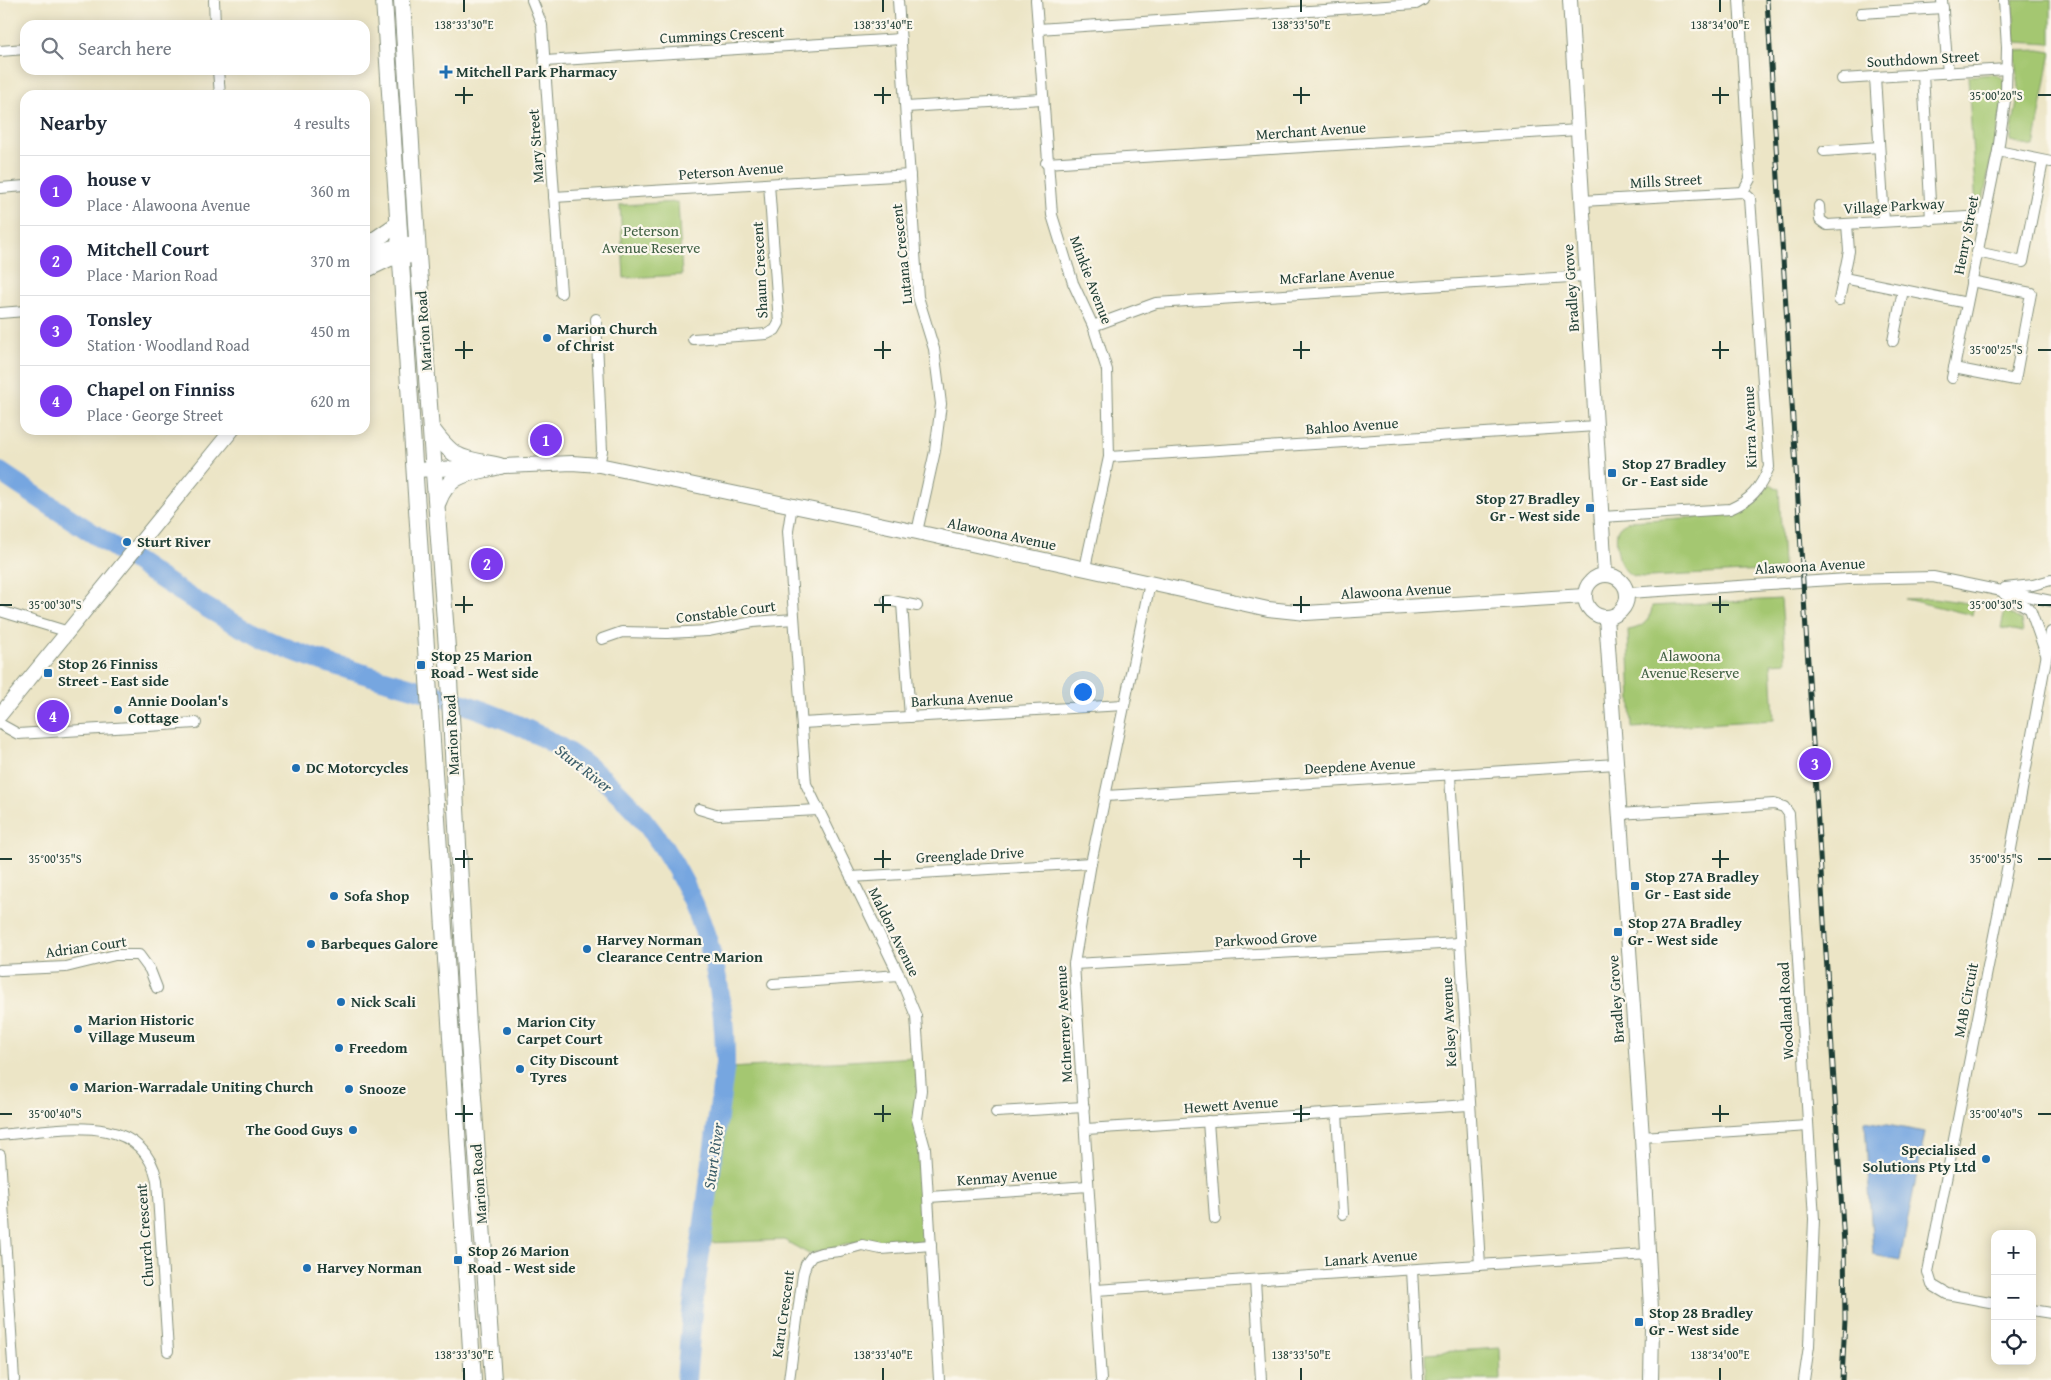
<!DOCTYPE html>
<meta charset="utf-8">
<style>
body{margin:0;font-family:"Gentium Book Plus",serif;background:#f6f6f7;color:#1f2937}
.controls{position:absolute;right:15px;bottom:15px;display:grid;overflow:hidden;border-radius:10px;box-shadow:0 2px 12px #0003}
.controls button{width:45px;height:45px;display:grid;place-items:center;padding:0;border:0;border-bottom:1px solid #e0e1e3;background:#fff;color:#1f2937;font:25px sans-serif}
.you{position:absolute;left:1082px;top:691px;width:18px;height:18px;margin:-12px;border:4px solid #fff;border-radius:50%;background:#1a73e8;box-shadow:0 0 0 8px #1a73e833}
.badge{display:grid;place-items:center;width:32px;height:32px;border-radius:50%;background:#7c3aed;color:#fff;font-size:16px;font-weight:700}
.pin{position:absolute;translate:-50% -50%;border:2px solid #fff;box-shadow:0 1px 5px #0006}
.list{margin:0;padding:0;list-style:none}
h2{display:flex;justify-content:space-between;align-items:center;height:65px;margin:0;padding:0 20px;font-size:21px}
h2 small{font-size:16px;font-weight:400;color:#747a83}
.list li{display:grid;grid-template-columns:32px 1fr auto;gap:15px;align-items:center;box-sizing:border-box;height:70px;padding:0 20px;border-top:1px solid #e0e1e3}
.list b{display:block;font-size:19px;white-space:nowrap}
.list p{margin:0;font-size:16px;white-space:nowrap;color:#747a83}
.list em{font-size:16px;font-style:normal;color:#747a83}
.icon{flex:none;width:28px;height:28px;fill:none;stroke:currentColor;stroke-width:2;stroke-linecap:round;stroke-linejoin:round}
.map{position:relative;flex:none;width:2051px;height:1380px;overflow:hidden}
.search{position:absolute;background:#fff;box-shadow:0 2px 12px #0003;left:20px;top:20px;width:350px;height:55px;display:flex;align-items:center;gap:12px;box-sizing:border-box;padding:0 18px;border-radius:15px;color:#747a83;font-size:19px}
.panel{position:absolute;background:#fff;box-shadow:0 2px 12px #0003;left:20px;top:90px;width:350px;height:345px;border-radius:15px}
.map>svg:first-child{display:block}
.green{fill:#a4c771;stroke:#628252}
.water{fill:#76a6e0;stroke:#4a728a}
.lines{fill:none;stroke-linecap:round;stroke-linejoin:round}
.river{stroke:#76a6e0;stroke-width:20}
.street-casing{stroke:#86917d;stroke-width:12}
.secondary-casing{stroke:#86917d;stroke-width:16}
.primary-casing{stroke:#86917d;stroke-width:18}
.street{stroke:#fff;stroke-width:10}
.secondary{stroke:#fff;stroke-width:14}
.primary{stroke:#fff;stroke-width:16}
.rail-casing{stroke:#1f3d34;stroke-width:5}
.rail{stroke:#fbf7ec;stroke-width:3;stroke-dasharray:9;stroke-linecap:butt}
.ticks{fill:none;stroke:#1f3d34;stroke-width:2}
.poi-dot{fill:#1f6fb2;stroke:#fbf7ec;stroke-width:2}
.labels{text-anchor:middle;stroke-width:4.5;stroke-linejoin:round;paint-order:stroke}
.street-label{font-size:15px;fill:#1f3d34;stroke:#fbf7ec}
.poi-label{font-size:15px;font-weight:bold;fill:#1f3d34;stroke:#fbf7ec;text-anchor:start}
.park-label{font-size:15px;fill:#406043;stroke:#fbf7ec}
.water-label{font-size:16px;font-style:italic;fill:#395c68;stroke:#fbf7ec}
.ticks-label{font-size:12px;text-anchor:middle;fill:#1f3d34;stroke:#fbf7ec;stroke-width:4.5;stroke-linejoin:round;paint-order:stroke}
</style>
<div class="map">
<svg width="2051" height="1380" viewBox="0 0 2051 1380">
<rect width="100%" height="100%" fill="#fbf7ec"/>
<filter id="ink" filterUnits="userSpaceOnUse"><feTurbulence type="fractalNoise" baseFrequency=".02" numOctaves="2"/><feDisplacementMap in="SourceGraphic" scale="10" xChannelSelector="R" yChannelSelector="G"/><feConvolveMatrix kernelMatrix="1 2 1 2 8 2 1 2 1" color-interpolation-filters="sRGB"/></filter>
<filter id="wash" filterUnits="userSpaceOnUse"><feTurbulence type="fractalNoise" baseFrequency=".0096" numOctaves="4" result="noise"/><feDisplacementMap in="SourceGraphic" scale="20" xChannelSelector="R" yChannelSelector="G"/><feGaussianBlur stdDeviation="1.12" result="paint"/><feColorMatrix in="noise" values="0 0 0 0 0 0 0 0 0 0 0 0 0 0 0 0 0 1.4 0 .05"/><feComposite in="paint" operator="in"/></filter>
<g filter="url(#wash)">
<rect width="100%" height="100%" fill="#ece5c6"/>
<!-- green -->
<g class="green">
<path d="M2013 0H2051V44L2015 42Z"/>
<path d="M2039 50 2051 52 2034 147 2010 142 2019 89 2015 51Z"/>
<path d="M1995 74 2000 76 2005 81V93L1982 205 1976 207 1968 76Z"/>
<path d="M678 202 682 275 624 278 620 205Z"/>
<path d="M1770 484 1779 489 1783 565 1781 570 1649 577C1641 577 1631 577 1626 571 1618 563 1615 542 1617 532 1618 526 1624 523 1629 521L1734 515 1750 507Z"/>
<path d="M1934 598 1974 604 1972 615 1905 599Z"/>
<path d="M1781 599 1786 662 1771 663 1774 720 1632 728 1628 630C1643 628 1651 620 1652 606Z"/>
<path d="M2005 611 2021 620 2023 632 2001 628Z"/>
<path d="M916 1057 929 1241 882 1246 861 1241 809 1254 784 1240 708 1243 731 1068Z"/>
<path d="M1500 1348 1501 1380H1426L1425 1353Z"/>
</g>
<!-- water -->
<path class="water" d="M1865 1121 1925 1132 1900 1260 1873 1255Z"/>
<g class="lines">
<!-- river -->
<path class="river" d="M0 472C46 503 93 533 139 564 182 593 226 622 274 643 354 677 443 690 522 727 656 789 726 920 725 1064L692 1312 686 1380"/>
</g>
</g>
<g filter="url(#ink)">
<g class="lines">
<!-- street casing -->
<g class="street-casing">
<g id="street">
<path d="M214 0 215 25"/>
<path d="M532 0 542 25 561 293"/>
<path d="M898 0 918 297 934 349 941 404 935 451 917 532"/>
<path d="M1036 0 1052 215 1073 283 1093 326 1107 370 1109 457 1085 568"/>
<path d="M1739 0 1750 179 1743 192"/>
<path d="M1942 0 1948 73"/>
<path d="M1861 13 1943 8"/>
<path d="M1038 29 1416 4 1423 0"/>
<path d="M0 51 25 49"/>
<path d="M545 61 901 39"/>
<path d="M218 70 220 95"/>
<path d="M1923 74 1931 220"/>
<path d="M1875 77 1884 221"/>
<path d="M1842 79 2007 69"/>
<path d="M906 107 1042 99"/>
<path d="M1824 151 1879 147"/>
<path d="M1998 151 2051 162"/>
<path d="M1046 163 1578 130"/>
<path d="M0 188 25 186"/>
<path d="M554 197 910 175"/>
<path d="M1582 201 1743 192 1750 198 1769 467C1760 489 1751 500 1730 509L1602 517"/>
<path d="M1819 206 1820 220 1827 225 1968 217 1984 220"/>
<path d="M1977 252 2023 262 2043 161"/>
<path d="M1844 278 1967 303"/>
<path d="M1839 300 1849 251 1847 224"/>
<path d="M0 313 25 311"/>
<path d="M596 319 602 451 599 465"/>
<path d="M1093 326 1156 303 1587 276"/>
<path d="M693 339 767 334 775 330 779 323 769 184"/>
<path d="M1893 341 1903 290"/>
<path d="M1954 368 2015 380 2031 293 1971 281"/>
<path d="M1952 378 1998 151 2006 93 2007 47 2004 0"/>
<path d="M1109 457 1596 426"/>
<path d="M792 505 788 531 806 784 899 975 916 1016 921 1090 917 1119 925 1148 939 1380"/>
<path d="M2005 588 2033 585 2051 580"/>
<path d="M1628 593 1848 579 1933 577 2051 601"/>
<path d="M2004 594 2030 609 2046 654"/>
<path d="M887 600 917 606"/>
<path d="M902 603 910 717"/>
<path d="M0 611 69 632"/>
<path d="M602 639 622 632 667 633 708 631 753 622 794 619"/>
<path d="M802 723 1124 705"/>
<path d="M0 724 18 734 196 723"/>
<path d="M1450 776 1480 1265"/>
<path d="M1106 796 1616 764"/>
<path d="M699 809 719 815 818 810"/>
<path d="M1619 814 1774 804 1784 807 1789 814 1814 1219 1809 1346 1804 1380"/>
<path d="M851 877 1091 863"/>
<path d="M1074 964 1459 943"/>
<path d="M0 970 66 967 115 955H139L150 970 157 988"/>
<path d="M773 984 899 975"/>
<path d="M996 1112 1084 1107"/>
<path d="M1337 1113 1343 1214"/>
<path d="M1208 1121 1215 1219"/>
<path d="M1086 1129 1469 1105"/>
<path d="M0 1135C54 1131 141 1108 157 1180L168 1351"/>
<path d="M1642 1137 1808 1126"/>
<path d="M0 1155 14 1380"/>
<path d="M929 1197 1088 1186"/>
<path d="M1412 1270 1418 1380"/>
<path d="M1255 1280 1261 1380"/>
<path d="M1096 1290 1648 1254"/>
<path d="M1995 1303 1947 1294 1932 1285 1928 1272 2010 854 2051 632"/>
<path d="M2032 1310 2051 1313"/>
<path d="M789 1380 803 1274 806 1264 812 1256 821 1253 840 1251 862 1245 881 1249 931 1245"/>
<path d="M1101 1380 1074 964 1091 863 1150 583"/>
</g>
</g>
<!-- secondary casing -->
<g class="secondary-casing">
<g id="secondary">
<path d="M1570 0 1605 574"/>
<path d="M365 263C376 249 392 247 409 244"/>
<path d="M365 271 390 259 418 255"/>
<path d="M415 470 572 463 599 465 917 532 1268 609 1306 613 1585 596"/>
<circle cx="1606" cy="596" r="21"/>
<path d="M1606 617 1642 1137 1652 1328 1651 1380"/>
<path d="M0 715 232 430"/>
</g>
</g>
<!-- primary casing -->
<g class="primary-casing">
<g id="primary">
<path d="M384 0C412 460 446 920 473 1380"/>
<path d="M402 0 418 255 448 662 468 1027 493 1380"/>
<path d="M365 253 376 239 398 224"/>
<path d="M431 428C456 462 461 458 500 466"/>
<path d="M438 502C448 473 470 473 496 467"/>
</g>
</g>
<!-- street -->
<use href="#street" class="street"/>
<!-- secondary -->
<use href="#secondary" class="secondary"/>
<!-- primary -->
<use href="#primary" class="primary"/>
<!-- rail casing -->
<g class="rail-casing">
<path id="rail" d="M1767 0 1844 1244 1845 1319 1842 1380"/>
</g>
<!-- rail -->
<use href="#rail" class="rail"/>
</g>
</g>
<!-- ticks -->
<path class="ticks" d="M464 0V12M883 0V12M1301 0V12M1720 0V12M464 87V104M883 87V104M1301 87V104M1720 87V104M455 95H473M874 95H891M1293 95H1310M1712 95H1729M2038 95H2051M464 341V359M883 341V359M1301 341V359M1720 341V359M455 350H473M874 350H891M1293 350H1310M1712 350H1729M2038 350H2051M464 596V613M883 596V613M1301 596V613M1720 596V613M0 605H12M455 605H473M874 605H891M1293 605H1310M1712 605H1729M2038 605H2051M464 850V868M883 850V868M1301 850V868M1720 850V868M0 859H12M455 859H473M874 859H891M1293 859H1310M1712 859H1729M2038 859H2051M464 1105V1122M883 1105V1122M1301 1105V1122M1720 1105V1122M0 1114H12M455 1114H473M874 1114H891M1293 1114H1310M1712 1114H1729M2038 1114H2051M464 1368V1380M883 1368V1380M1301 1368V1380M1720 1368V1380"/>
<!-- markers -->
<g class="poi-dot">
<path d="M443.5 64.5h5v5h5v5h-5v5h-5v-5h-5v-5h5z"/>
<circle cx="547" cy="338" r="5"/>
<rect x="1607" y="468" width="10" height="10" rx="2.5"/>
<rect x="1585" y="503" width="10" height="10" rx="2.5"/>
<circle cx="127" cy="542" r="5"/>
<rect x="416" y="660" width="10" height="10" rx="2.5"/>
<rect x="43" y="668" width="10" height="10" rx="2.5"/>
<circle cx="118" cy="710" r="5"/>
<circle cx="296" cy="768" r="5"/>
<rect x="1630" y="881" width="10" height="10" rx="2.5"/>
<circle cx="334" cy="896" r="5"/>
<rect x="1613" y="927" width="10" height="10" rx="2.5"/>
<circle cx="311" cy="944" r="5"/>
<circle cx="587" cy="949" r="5"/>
<circle cx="341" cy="1002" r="5"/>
<circle cx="78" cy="1029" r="5"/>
<circle cx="507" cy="1031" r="5"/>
<circle cx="339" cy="1048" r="5"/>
<circle cx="520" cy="1069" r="5"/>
<circle cx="74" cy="1087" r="5"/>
<circle cx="349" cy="1089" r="5"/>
<circle cx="353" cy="1130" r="5"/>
<circle cx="1986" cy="1159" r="5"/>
<rect x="453" y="1255" width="10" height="10" rx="2.5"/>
<circle cx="307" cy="1268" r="5"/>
<rect x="1634" y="1317" width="10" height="10" rx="2.5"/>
</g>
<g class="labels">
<!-- street labels -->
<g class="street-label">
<text transform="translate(722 35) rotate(-3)" y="5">Cummings Crescent</text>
<text transform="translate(1923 59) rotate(-3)" y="5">Southdown Street</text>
<text transform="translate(1311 131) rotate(-4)" y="5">Merchant Avenue</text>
<text transform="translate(536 146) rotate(-94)" y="5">Mary Street</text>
<text transform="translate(731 171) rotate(-4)" y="5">Peterson Avenue</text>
<text transform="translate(1666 181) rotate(-3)" y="5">Mills Street</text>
<text transform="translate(1894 206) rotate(-3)" y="5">Village Parkway</text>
<text transform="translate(1966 235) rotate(-79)" y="5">Henry Street</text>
<text transform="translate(902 254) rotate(-96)" y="5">Lutana Crescent</text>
<text transform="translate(760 270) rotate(-93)" y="5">Shaun Crescent</text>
<text transform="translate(1337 276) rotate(-3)" y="5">McFarlane Avenue</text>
<text transform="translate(1091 280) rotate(69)" y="5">Minkie Avenue</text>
<text transform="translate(1571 288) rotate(-94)" y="5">Bradley Grove</text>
<text transform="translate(424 331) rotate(-94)" y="5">Marion Road</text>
<text transform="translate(1352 426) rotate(-4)" y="5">Bahloo Avenue</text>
<text transform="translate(1750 427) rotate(-92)" y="5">Kirra Avenue</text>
<text transform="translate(1002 534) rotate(12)" y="5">Alawoona Avenue</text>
<text transform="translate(1810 566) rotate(-3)" y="5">Alawoona Avenue</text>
<text transform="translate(1396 591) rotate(-3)" y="5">Alawoona Avenue</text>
<text transform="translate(726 612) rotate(-7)" y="5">Constable Court</text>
<text transform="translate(962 699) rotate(-3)" y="5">Barkuna Avenue</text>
<text transform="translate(452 735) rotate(-93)" y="5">Marion Road</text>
<text transform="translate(1360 766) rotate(-3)" y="5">Deepdene Avenue</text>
<text transform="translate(970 855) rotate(-3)" y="5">Greenglade Drive</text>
<text transform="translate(894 932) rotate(64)" y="5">Maldon Avenue</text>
<text transform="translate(1266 939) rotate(-3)" y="5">Parkwood Grove</text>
<text transform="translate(86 947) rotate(-8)" y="5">Adrian Court</text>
<text transform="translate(1616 999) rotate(-94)" y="5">Bradley Grove</text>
<text transform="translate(1966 1000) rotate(-79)" y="5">MAB Circuit</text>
<text transform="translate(1786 1011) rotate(-93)" y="5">Woodland Road</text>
<text transform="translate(1449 1022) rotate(-93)" y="5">Kelsey Avenue</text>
<text transform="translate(1064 1024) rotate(-93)" y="5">McInerney Avenue</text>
<text transform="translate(1231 1105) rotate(-4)" y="5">Hewett Avenue</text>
<text transform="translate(1007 1177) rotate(-4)" y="5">Kenmay Avenue</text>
<text transform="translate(479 1184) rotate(-94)" y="5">Marion Road</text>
<text transform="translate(145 1235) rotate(-94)" y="5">Church Crescent</text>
<text transform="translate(1371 1258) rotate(-4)" y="5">Lanark Avenue</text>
<text transform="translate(783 1314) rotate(-82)" y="5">Karu Crescent</text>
</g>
<!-- poi labels -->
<g class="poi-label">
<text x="456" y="77">Mitchell Park Pharmacy</text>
<text x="557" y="334">Marion Church<tspan x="557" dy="17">of Christ</tspan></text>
<text x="1622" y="469">Stop 27 Bradley<tspan x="1622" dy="17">Gr - East side</tspan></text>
<text x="1580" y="504" text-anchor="end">Stop 27 Bradley<tspan x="1580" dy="17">Gr - West side</tspan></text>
<text x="137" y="547">Sturt River</text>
<text x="431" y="661">Stop 25 Marion<tspan x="431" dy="17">Road - West side</tspan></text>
<text x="58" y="669">Stop 26 Finniss<tspan x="58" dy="17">Street - East side</tspan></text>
<text x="128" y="706">Annie Doolan's<tspan x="128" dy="17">Cottage</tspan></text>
<text x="306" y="773">DC Motorcycles</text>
<text x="1645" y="882">Stop 27A Bradley<tspan x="1645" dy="17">Gr - East side</tspan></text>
<text x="344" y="901">Sofa Shop</text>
<text x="1628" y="928">Stop 27A Bradley<tspan x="1628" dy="17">Gr - West side</tspan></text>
<text x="597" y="945">Harvey Norman<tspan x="597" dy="17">Clearance Centre Marion</tspan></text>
<text x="321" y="949">Barbeques Galore</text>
<text x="351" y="1007">Nick Scali</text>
<text x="88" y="1025">Marion Historic<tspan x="88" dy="17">Village Museum</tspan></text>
<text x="517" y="1027">Marion City<tspan x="517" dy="17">Carpet Court</tspan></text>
<text x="349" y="1053">Freedom</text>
<text x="530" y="1065">City Discount<tspan x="530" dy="17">Tyres</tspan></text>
<text x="84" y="1092">Marion-Warradale Uniting Church</text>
<text x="359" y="1094">Snooze</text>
<text x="343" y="1135" text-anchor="end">The Good Guys</text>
<text x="1976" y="1155" text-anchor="end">Specialised<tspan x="1976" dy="17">Solutions Pty Ltd</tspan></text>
<text x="468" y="1256">Stop 26 Marion<tspan x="468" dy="17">Road - West side</tspan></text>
<text x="317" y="1273">Harvey Norman</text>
<text x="1649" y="1318">Stop 28 Bradley<tspan x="1649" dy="17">Gr - West side</tspan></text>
</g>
<!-- park labels -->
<g class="park-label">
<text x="651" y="236">Peterson<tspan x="651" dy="17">Avenue Reserve</tspan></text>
<text x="1690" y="661">Alawoona<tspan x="1690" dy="17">Avenue Reserve</tspan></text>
</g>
<!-- water labels -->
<g class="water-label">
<text transform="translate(584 768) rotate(38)" y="6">Sturt River</text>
<text transform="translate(713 1156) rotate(-82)" y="6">Sturt River</text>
</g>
</g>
<g class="ticks-label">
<text x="464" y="29">138°33'30"E</text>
<text x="883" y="29">138°33'40"E</text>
<text x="1301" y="29">138°33'50"E</text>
<text x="1720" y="29">138°34'00"E</text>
<text x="1996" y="100">35°00'20"S</text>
<text x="1996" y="354">35°00'25"S</text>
<text x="55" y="609">35°00'30"S</text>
<text x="1996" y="609">35°00'30"S</text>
<text x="55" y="863">35°00'35"S</text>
<text x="1996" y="863">35°00'35"S</text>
<text x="55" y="1118">35°00'40"S</text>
<text x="1996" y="1118">35°00'40"S</text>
<text x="464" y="1359">138°33'30"E</text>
<text x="883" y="1359">138°33'40"E</text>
<text x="1301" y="1359">138°33'50"E</text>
<text x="1720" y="1359">138°34'00"E</text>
</g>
</svg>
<div class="controls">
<button>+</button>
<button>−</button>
<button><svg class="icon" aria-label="locate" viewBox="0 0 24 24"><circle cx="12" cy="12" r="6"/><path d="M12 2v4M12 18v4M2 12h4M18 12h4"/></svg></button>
</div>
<div class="you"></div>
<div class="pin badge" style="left:546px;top:440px">1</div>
<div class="pin badge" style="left:487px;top:564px">2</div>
<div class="pin badge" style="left:1815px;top:764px">3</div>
<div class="pin badge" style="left:53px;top:716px">4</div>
<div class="search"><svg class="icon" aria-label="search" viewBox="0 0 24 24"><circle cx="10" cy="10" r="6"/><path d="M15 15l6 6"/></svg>Search here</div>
<section class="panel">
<h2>Nearby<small>4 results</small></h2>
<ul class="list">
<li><span class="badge">1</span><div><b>house v</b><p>Place · Alawoona Avenue</p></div><em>360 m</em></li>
<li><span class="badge">2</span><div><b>Mitchell Court</b><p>Place · Marion Road</p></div><em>370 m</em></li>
<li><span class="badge">3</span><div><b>Tonsley</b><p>Station · Woodland Road</p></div><em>450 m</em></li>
<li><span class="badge">4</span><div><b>Chapel on Finniss</b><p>Place · George Street</p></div><em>620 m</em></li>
</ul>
</section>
</div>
